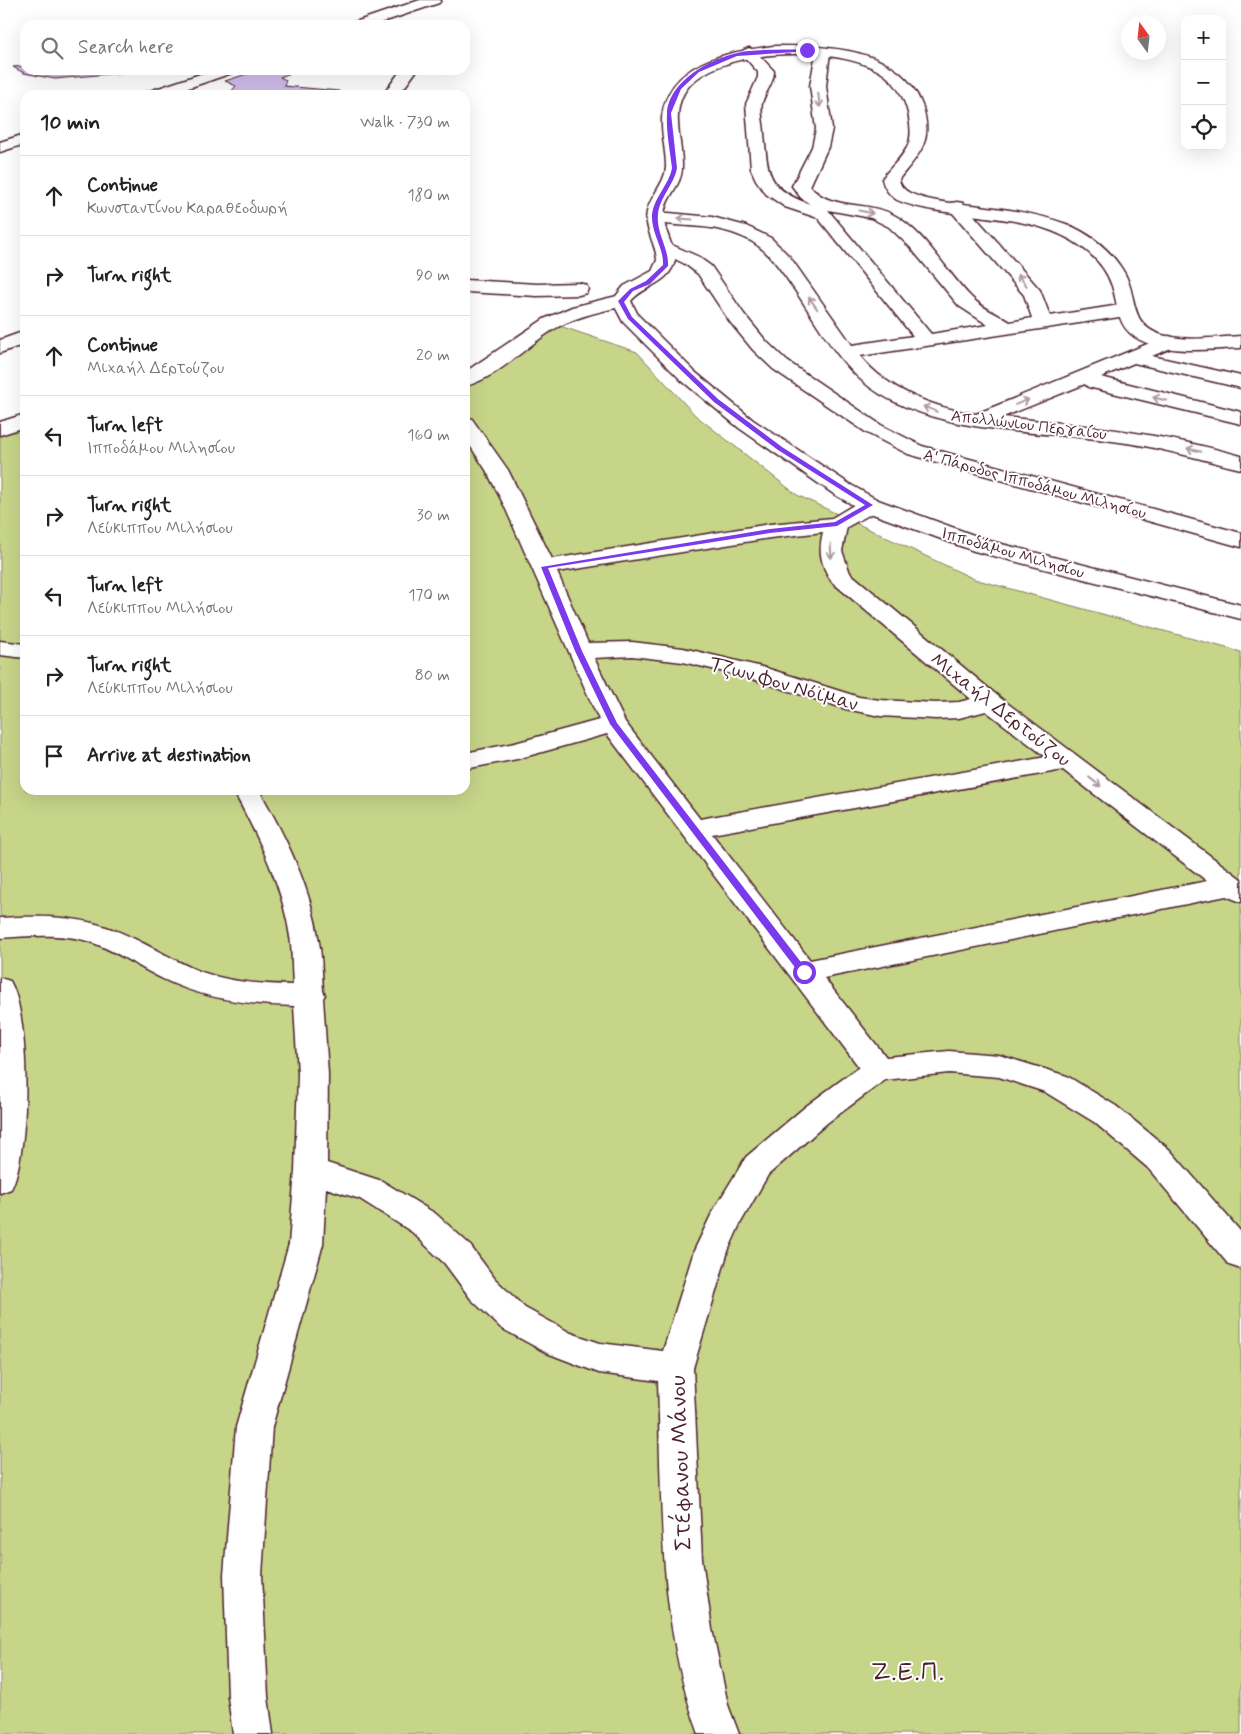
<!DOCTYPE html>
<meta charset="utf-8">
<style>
body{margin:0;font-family:Mynerve,sans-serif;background:#f6f6f6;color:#222}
.controls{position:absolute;right:15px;top:15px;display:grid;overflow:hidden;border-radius:10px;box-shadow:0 5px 20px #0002}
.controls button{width:45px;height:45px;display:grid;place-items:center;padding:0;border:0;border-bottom:1px solid #e0e0e0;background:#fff;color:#222;font:25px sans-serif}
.compass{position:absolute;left:1121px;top:15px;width:45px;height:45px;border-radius:50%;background:#fff;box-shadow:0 5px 20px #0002;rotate:345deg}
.stop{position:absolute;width:15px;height:15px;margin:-11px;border:4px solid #7c3aed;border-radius:50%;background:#fff}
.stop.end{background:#7c3aed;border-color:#fff;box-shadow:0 1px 5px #0008}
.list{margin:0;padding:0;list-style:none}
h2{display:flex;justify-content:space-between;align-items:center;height:65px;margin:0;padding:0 20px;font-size:21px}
h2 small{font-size:16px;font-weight:400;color:#767676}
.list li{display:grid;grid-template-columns:32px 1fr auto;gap:15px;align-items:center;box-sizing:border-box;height:80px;padding:0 20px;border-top:1px solid #e0e0e0}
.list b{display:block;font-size:19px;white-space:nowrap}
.list p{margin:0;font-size:16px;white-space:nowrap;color:#767676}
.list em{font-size:16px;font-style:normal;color:#767676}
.icon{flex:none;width:28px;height:28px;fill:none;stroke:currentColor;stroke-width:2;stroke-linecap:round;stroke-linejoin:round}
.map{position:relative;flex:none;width:1241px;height:1734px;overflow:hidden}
.search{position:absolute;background:#fff;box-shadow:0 5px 20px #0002;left:20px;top:20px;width:450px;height:55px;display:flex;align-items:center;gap:12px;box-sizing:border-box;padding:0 18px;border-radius:15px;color:#767676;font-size:19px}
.panel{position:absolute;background:#fff;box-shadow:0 5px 20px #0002;left:20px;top:90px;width:450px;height:705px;border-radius:15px}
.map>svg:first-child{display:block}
.green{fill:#c7d589;stroke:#887a5a}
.building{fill:#d1bded;stroke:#4a1f2b}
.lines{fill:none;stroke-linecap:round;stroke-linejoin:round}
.street-casing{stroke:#4a1f2b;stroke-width:3}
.secondary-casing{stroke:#4a1f2b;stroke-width:3}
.street{fill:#fff;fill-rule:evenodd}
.secondary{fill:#fff;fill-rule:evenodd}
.oneway{stroke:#ae9aa0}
.route{fill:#7c3aed}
.labels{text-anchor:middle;stroke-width:4;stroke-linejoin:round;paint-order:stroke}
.far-street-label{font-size:16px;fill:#4a1f2b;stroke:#fff}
.street-label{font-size:20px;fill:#4a1f2b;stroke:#fff}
.near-street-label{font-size:24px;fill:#4a1f2b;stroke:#fff}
.near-quarter-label{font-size:26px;letter-spacing:1px;fill:#4a1f2b;stroke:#fff}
</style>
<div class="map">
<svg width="1241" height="1734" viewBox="0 0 1241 1734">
<rect width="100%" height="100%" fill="#fff"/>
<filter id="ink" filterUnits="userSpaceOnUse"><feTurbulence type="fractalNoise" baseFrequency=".02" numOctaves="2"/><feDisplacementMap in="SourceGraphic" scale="10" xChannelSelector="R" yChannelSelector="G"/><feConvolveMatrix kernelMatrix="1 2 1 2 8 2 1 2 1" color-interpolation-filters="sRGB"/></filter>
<g filter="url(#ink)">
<!-- green -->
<path class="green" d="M551 323 637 352 695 415 797 495 974 579 1241 652V1734H0V429L25 420V790H465V380Z"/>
<!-- building -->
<g class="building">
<path d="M25 66V70H150L55 79 24 73 13 67Z"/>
<path d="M259 70H300L280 77 286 80 284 86 339 91 335 95 229 94 236 86 225 81Z"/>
</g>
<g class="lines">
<!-- street casing -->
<g class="street-casing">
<g id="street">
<path d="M420 0H441L439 3 374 25H353L355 22Z"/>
<path d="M749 48 754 50 774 71C774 83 765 92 762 103 760 112 764 125 764 134 768 174 767 189 810 204L801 198 792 186 812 147 816 129 810 86 816 52 818 49H828L830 52 826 86 832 129 828 147 810 186C828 210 867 201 892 214 924 230 946 272 971 297 982 308 997 314 1010 322L1032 318 1024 295 951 211 948 207 951 203 957 202 963 203 1040 290 1050 316 1126 304 1133 306 1135 310 1133 314 1126 316 860 356C887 390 934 408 976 414L1162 338 1169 336 1176 338 1179 342 1176 346 1152 356 1241 376V388L1134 363 1101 377 1241 412V424L1088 387 1085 384 1003 417C1085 425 1162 433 1241 456V469C1198 459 1156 446 1112 441 1035 430 949 435 880 394 840 370 818 323 792 286 779 267 767 248 745 238 711 222 682 229 649 221L646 217 649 213H669L712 217 746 226 771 238 790 257 852 345 913 336 818 218 785 207 766 194 756 180 751 169 746 104 758 77V72L741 53 744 50ZM828 210 871 218 889 227 910 247 959 306 988 325 931 334Z"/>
<path d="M212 70H235L232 73 168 95H145L147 92Z"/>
<path d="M401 70H417L399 95H383Z"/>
<path d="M25 134V144L0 152V142Z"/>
<path d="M663 241 697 256 711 266 744 314 767 342 787 361 881 425 922 446 1241 533V547L908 454 867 433 773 369 753 350 730 322 698 274 685 264 657 250 654 246 657 242Z"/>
<path d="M465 280 537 284 579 283 586 285 588 289 586 293 579 295 537 296 465 292Z"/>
<path d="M621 295 628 297 630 301 628 305C604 311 580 315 558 327 528 343 499 378 465 386V372L544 319 572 307Z"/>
<path d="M25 331V344L0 353V340Z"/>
<path d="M25 414V427L0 435V422Z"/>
<path d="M465 417 472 419 508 470 552 559 770 524 832 518 862 500 870 498 878 500 881 505 878 510 847 527 842 551 850 573 999 697 1241 879V902L1226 896 824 978 886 1057 949 1051 999 1055 1067 1076 1116 1106 1170 1150 1241 1232V1269L1229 1265 1148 1168 1094 1122 1045 1092 999 1077 949 1073 885 1080 827 1123 768 1175 740 1224 728 1251 693 1368 702 1559 712 1629 728 1705 739 1734H699C657 1622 662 1498 658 1381L599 1373 547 1353 501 1328 471 1299 445 1264 412 1232 360 1199 326 1188 323 1244 272 1427 262 1575 268 1697 273 1734H233L228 1697 224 1575 236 1427 289 1244 295 1171 298 1074 294 1006C249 1005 204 999 163 979 138 967 115 950 88 941 60 933 29 936 0 938V918C36 916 71 915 106 927 136 937 163 955 192 968 224 982 259 984 293 985 292 971 292 956 291 943 284 888 259 838 233 790H259C286 838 311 887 319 942 322 958 322 975 323 991L325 995 323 998 328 1074 327 1163 382 1181 436 1214 469 1244 495 1279 525 1308 571 1333 600 1343 663 1351 694 1251 713 1211 746 1157 805 1107 859 1067 607 734 517 759 465 769V753L515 743 599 720 504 505 486 470 465 438ZM823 532C818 551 821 566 832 582L971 699 959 702 936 703 880 700 859 697 766 668 683 648 632 642 588 643 557 572 770 538ZM632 656 683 662 749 678 846 709 880 716 936 719 959 718 986 711 1046 757 700 819 625 722 594 658ZM1063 770 1207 881 810 960 712 834Z"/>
<path d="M0 641 25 644V658L0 655Z"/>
<path d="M0 978 10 981C31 1016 30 1153 11 1189L0 1193Z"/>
</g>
</g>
<!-- secondary casing -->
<g class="secondary-casing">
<path id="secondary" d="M773 46C826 46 900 46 922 105 934 141 920 153 899 179 900 186 904 190 910 193 929 202 953 203 973 205 1005 209 1036 213 1066 224 1091 234 1112 251 1125 274 1138 299 1129 325 1162 335 1186 342 1216 337 1241 336V348C1209 349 1170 355 1140 340 1116 328 1119 307 1112 286 1103 259 1078 241 1052 231 1014 217 973 217 933 210 922 208 908 205 897 200 889 195 884 188 882 179 890 167 904 157 909 143 912 133 910 123 908 113 904 97 896 82 882 73 841 45 712 45 684 93 671 117 683 143 682 168 682 186 664 198 664 217 664 232 674 245 675 260 670 284 644 285 631 301L638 315 695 372 753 420 851 485 878 500 990 541 1241 605V619L974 551 862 510 835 495 739 428 681 380 623 322 612 301 624 286 652 271 657 260C656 244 644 229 647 212 650 196 665 184 666 167 666 150 661 134 662 118 667 62 728 52 773 46Z"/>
</g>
<!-- street -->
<use href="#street" class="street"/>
<!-- secondary -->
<use href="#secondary" class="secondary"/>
</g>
<!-- one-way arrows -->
<defs><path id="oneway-shaft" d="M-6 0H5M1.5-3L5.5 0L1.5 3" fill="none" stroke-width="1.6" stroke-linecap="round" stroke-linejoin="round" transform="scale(1.25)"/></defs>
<g class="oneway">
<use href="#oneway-shaft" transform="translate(819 100) rotate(83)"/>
<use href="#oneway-shaft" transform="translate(866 212) rotate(12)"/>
<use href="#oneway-shaft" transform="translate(685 219) rotate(-176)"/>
<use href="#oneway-shaft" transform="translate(1022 280) rotate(-129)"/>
<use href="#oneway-shaft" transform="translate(813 303) rotate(-125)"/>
<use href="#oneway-shaft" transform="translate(1160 399) rotate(-166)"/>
<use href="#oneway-shaft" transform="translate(1022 402) rotate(-22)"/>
<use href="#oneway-shaft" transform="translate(930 409) rotate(-158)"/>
<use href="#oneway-shaft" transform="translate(1194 450) rotate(-166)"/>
<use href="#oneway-shaft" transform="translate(831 551) rotate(88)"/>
<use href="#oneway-shaft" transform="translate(1095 782) rotate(38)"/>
</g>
</g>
<!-- route -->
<path class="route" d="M807 49 809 51 737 56 699 72 681 89 671 113 677 168C674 185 659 198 658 215 656 233 669 248 668 266L650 284 633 291 624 302 632 317 718 399 782 447 873 505 837 526 770 533 548 568 582 651 617 723 807 970V974H800L610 724 575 651 541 567 770 529 835 522 865 505 778 450 714 402 628 319 618 301 630 289 646 281 663 265C664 248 651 233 652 215 654 197 669 185 672 168 670 151 666 132 667 114 668 79 718 54 749 51 768 49 788 50 807 49Z"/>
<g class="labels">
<!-- far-street labels -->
<g class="far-street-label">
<text transform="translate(1029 424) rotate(7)" y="6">Απολλώνιου Περγαίου</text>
<text transform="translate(1035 483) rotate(15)" y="6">Α' Πάροδος Ιπποδάμου Μιλησίου</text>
<text transform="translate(1013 552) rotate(16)" y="6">Ιπποδάμου Μιλησίου</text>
</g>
<!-- street labels -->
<g class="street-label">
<text transform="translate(784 683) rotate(16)" y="7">Τζων Φον Νόϊμαν</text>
<text transform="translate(1001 709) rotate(38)" y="7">Μιχαήλ Δερτούζου</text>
</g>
<!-- near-street labels -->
<g class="near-street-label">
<text transform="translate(680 1463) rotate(-92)" y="8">Στέφανου Μάνου</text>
</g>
<!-- near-quarter labels -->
<g class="near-quarter-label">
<text x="908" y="1680">Ζ.Ε.Π.</text>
</g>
</g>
</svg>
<div class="controls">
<button>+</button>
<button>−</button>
<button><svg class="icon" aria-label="locate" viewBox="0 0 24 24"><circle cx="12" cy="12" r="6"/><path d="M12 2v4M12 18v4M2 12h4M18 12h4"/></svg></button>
</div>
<svg class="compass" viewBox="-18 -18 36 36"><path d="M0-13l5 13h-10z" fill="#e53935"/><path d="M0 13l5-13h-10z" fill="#767676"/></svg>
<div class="stop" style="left:804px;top:972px"></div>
<div class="stop end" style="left:807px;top:50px"></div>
<div class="search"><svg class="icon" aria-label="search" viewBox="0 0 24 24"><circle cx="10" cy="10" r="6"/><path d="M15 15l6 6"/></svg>Search here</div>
<section class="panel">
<h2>10 min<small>Walk · 730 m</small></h2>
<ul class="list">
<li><svg class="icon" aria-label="ahead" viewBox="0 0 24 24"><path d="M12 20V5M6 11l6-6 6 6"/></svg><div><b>Continue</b><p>Κωνσταντίνου Καραθεοδωρή</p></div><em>180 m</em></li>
<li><svg class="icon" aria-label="right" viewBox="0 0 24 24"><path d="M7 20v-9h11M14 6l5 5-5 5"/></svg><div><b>Turn right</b></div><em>90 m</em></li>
<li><svg class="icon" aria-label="ahead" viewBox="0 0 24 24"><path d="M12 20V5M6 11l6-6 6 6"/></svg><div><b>Continue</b><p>Μιχαήλ Δερτούζου</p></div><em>20 m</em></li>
<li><svg class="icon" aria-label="left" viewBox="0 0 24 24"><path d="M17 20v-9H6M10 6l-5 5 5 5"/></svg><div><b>Turn left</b><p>Ιπποδάμου Μιλησίου</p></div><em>160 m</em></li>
<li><svg class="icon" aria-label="right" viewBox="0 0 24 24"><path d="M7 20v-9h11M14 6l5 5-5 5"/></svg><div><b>Turn right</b><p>Λεύκιππου Μιλήσιου</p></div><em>30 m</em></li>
<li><svg class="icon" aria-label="left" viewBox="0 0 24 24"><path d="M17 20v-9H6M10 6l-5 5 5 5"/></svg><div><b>Turn left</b><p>Λεύκιππου Μιλήσιου</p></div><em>170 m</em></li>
<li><svg class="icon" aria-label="right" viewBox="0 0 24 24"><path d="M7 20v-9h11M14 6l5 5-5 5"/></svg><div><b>Turn right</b><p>Λεύκιππου Μιλήσιου</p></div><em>80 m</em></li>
<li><svg class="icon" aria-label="arrive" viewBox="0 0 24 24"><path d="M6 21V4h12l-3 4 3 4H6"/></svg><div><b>Arrive at destination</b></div></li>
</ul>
</section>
</div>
